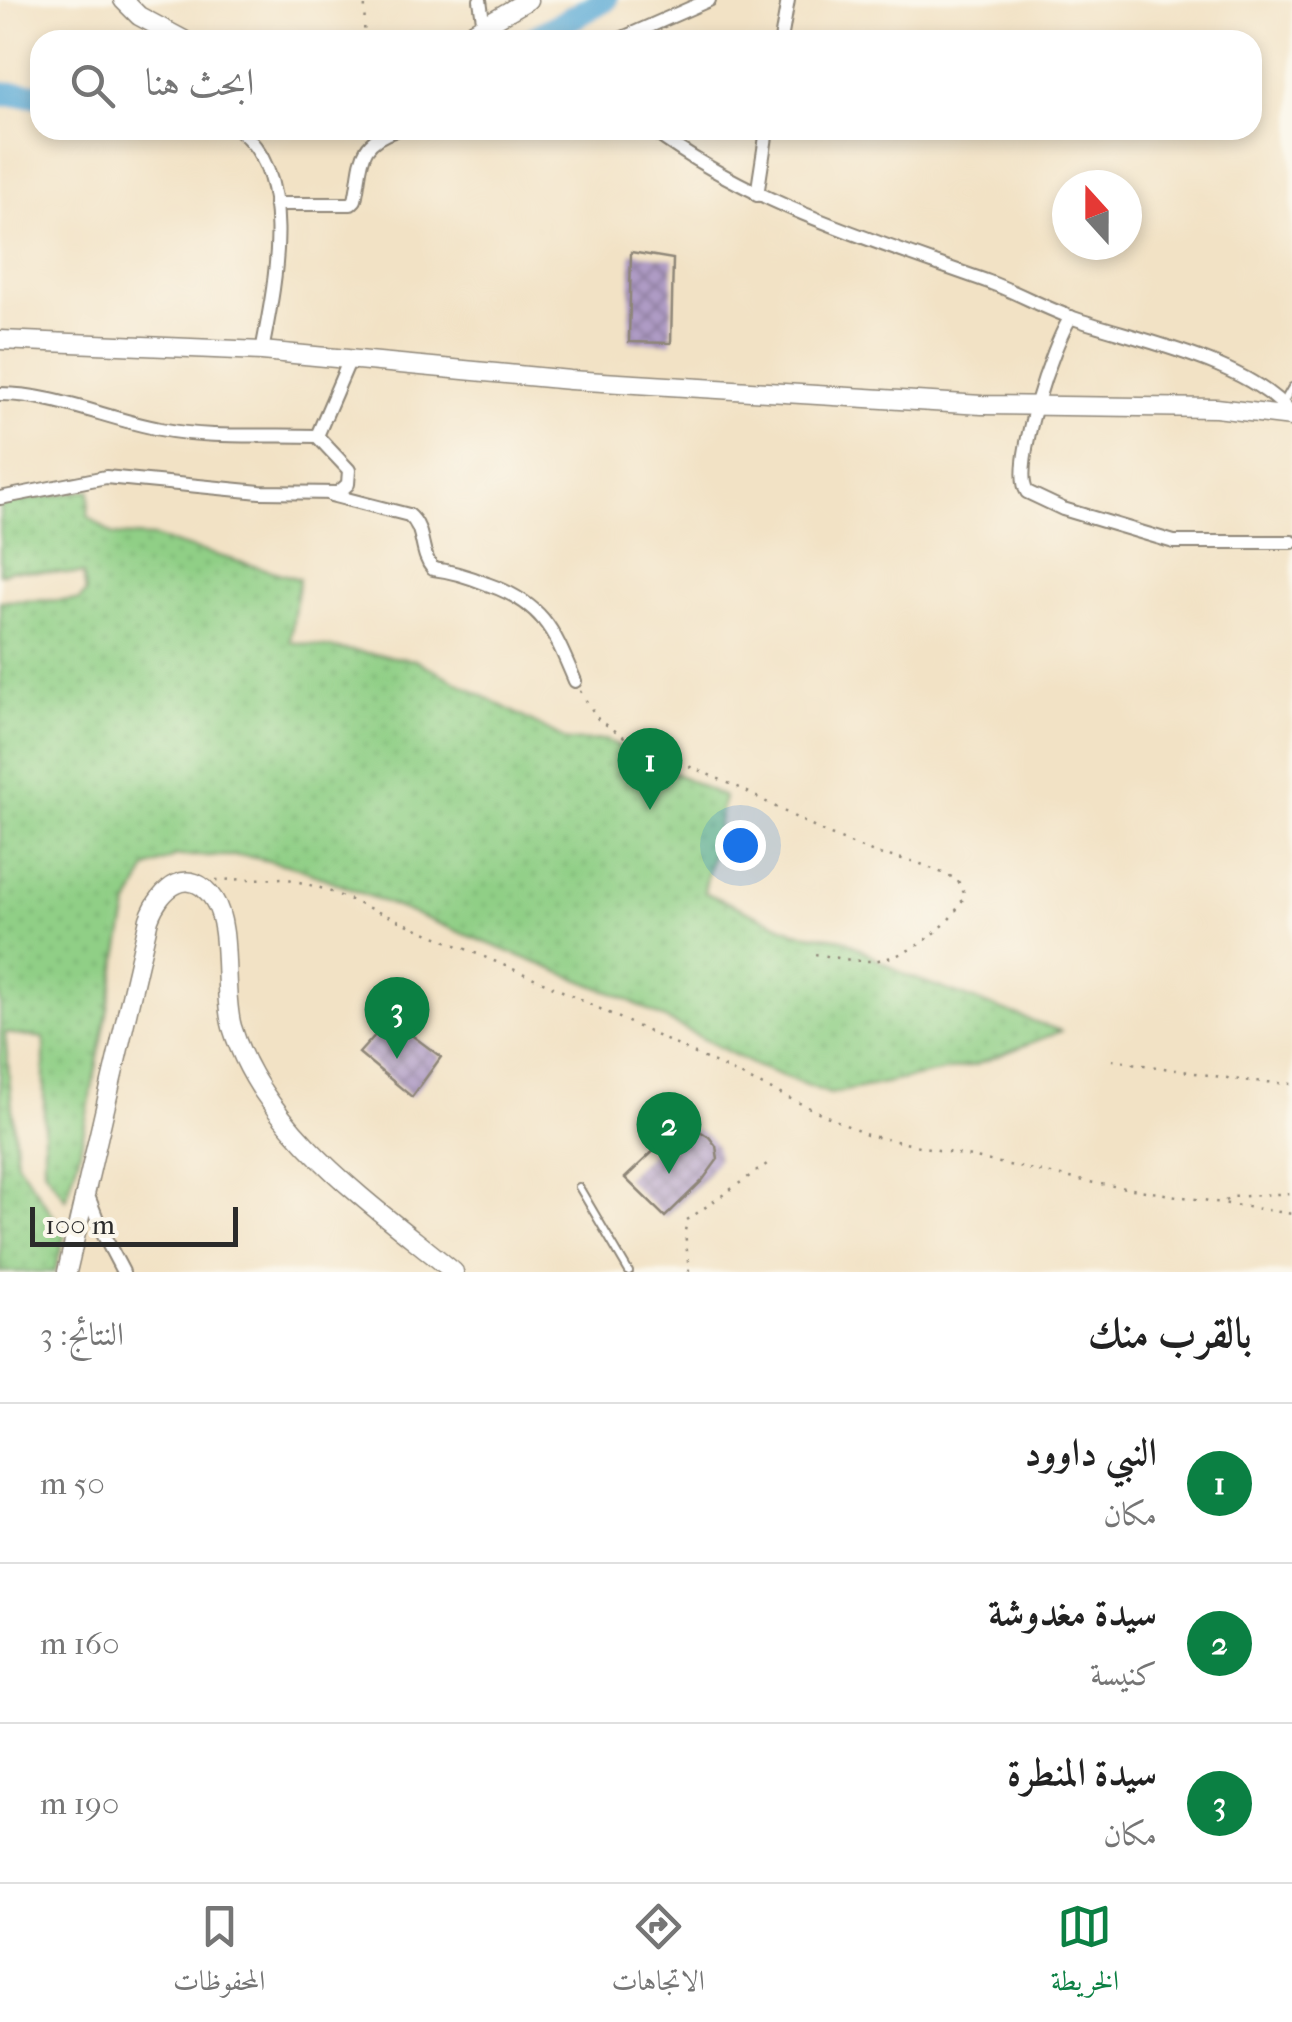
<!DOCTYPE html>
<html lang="ar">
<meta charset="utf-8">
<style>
body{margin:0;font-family:"IM FELL French Canon",Amiri,serif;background:#f2f2f2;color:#222;direction:rtl}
.compass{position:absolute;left:1052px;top:170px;width:90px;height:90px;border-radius:50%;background:#fff;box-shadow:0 5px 15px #0003;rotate:339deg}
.scale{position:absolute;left:30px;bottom:25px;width:208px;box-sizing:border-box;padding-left:10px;border:5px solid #2b2b2b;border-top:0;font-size:28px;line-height:35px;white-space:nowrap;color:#2b2b2b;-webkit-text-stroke:8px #fbf7ec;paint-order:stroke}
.you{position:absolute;left:740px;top:845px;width:35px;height:35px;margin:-25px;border:8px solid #fff;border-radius:50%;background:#1a73e8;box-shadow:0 0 0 15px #1a73e833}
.badge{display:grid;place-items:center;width:65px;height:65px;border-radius:50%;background:#0b8043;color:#fff;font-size:32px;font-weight:700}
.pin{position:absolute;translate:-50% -82px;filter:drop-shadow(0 2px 5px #0008)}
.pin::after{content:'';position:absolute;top:52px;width:35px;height:30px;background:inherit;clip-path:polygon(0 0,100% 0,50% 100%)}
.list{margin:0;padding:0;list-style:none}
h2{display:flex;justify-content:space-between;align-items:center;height:130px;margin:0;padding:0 40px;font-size:42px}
h2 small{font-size:32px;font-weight:400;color:#767676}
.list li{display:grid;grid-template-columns:65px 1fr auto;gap:30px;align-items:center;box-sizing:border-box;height:160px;padding:0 40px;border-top:2px solid #e0e0e0}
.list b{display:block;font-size:38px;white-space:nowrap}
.list p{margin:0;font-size:32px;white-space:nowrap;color:#767676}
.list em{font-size:32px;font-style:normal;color:#767676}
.icon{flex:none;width:55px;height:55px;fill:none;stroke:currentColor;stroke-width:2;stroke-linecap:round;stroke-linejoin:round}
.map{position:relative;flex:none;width:1292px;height:1272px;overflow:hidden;direction:ltr}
.search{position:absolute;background:#fff;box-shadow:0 5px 15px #0003;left:30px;right:30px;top:30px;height:110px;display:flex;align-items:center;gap:25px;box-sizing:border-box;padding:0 35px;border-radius:30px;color:#767676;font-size:38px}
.sheet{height:610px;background:#fff}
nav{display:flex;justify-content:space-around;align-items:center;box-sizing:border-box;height:140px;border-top:2px solid #e0e0e0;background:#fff;font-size:28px;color:#767676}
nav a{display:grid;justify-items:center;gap:5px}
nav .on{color:#0b8043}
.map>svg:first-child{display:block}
.grass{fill:url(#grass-dots);stroke:#5e7d58;stroke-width:2.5}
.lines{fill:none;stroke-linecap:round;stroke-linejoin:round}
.river{stroke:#5baad5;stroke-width:25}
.building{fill:url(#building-cross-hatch)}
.lane-casing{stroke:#8e8678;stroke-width:10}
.street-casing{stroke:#8e8678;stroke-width:16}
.secondary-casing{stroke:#8e8678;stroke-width:21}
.path{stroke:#8e8678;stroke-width:2.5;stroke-dasharray:2.5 8;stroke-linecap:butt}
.lane{stroke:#fff;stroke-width:6}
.street{stroke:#fff;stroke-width:12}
.secondary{stroke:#fff;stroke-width:18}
</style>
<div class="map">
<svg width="1292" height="1272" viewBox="0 0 1292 1272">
<defs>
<pattern id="grass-dots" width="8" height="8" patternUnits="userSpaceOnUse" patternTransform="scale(2.5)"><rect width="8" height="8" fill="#90cf86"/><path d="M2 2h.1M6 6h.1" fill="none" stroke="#7cb274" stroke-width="1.8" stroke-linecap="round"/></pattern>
<pattern id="building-cross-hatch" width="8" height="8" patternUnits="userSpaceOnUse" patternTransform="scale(2.5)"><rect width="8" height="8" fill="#af9bc5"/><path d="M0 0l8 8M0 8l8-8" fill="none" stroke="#8f7fa0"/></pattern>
</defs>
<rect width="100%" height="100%" fill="#fbf7ec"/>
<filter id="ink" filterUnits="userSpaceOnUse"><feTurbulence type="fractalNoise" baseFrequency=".01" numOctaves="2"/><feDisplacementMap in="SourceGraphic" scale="20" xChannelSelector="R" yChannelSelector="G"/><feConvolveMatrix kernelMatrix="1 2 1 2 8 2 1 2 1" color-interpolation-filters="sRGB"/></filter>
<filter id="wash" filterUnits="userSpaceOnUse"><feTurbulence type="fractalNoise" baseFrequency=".0048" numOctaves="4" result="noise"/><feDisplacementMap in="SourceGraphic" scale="40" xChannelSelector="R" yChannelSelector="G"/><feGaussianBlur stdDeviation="2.25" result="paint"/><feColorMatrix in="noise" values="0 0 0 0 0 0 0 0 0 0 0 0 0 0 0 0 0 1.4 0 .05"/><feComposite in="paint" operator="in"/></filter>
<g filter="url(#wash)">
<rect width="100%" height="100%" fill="#f2e2c5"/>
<!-- grass -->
<path class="grass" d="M90 490 88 516 113 535 153 537 299 579 290 642 415 660 568 741 606 740 724 797 704 892 795 932 843 939 905 975 1061 1031 975 1065 830 1094 756 1066 620 996 296 867 246 856H177L147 868 128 907 79 1155 66 1199 44 1169V1038L5 1033 17 1162 65 1233 55 1272H0V601L79 600 86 593 83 574 12 570 0 574V504Z"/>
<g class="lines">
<!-- river -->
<g class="river">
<path d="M531 40 605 0"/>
<path d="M0 94 40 95"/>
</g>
</g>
<g id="blocks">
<!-- building -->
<g class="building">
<path d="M631 252 673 259 671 343 629 342Z"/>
<path d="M390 1019 441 1057 412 1097 359 1053Z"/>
<path d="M681 1125 686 1132 698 1130 709 1137 716 1146 718 1159 702 1181 665 1217 625 1178Z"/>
</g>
</g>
</g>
<g filter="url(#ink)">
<use href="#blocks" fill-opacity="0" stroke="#8e8678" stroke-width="2.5"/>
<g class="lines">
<!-- lane casing -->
<g class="lane-casing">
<g id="lane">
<path d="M1283 403 1292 387"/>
<path d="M579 1187 629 1272"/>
</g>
</g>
<!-- street casing -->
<g class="street-casing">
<g id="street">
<path d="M480 0 484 27"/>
<path d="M618 40 709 0"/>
<path d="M781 40 788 0"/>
<path d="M239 130C299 176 274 288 262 351"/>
<path d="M652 130C753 205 872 240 989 282 1018 293 1045 308 1073 318 1137 340 1249 361 1292 415"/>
<path d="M757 195 767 130"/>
<path d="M275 204H351L355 200C363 165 355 143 396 130"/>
<path d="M1071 317C1053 343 1011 467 1027 492L1063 509 1174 542H1292"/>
<path d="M0 394C55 394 107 419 160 429 211 439 266 434 317 436"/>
<path d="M331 495 409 515C426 529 419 553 433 569 451 571 470 577 487 584 544 604 553 629 575 681"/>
<path d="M0 498 106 477 260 492 338 493 348 484 349 470 317 436 350 359"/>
<path d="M87 1193 102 1232 123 1272"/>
</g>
</g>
<!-- secondary casing -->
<g class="secondary-casing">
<g id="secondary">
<path d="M123 0 139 16 184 40"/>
<path d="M459 40 528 0"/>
<path d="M0 340 262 351 570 380 982 405 1216 408 1292 417"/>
<path d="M67 1272 149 919C160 888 190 863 214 900 232 927 222 992 232 1027 264 1132 373 1205 454 1272"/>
</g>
</g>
<!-- path -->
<g class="path">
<path d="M364 40 365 0"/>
<path d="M580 691 598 719 630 741 740 788 821 831 874 853 916 862 957 879 965 895C950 928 908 959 870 961 852 962 832 956 814 954"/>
<path d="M216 880 285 878 324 889 541 981 867 1135 1094 1183 1292 1214"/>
<path d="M1112 1060 1240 1080 1292 1084"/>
<path d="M1225 1201 1232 1197 1292 1193"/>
<path d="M689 1272 685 1231 687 1220 767 1164"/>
</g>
<!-- lane -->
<use href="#lane" class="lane"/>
<!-- street -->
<use href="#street" class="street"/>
<!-- secondary -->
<use href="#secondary" class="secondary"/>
</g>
</g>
</svg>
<svg class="compass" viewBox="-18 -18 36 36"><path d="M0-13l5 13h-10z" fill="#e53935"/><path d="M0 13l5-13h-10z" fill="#767676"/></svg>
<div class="scale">100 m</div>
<div class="you"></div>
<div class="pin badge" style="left:650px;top:810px">1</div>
<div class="pin badge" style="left:669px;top:1174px">2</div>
<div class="pin badge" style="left:397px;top:1059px">3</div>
<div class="search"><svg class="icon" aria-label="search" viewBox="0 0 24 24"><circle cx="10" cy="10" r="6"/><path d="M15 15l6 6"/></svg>ابحث هنا</div>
</div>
<section class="sheet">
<h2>بالقرب منك<small>النتائج: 3</small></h2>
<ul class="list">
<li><span class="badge">1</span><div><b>النبي داوود</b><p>مكان</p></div><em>50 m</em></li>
<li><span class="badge">2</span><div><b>سيدة مغدوشة</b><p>كنيسة</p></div><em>160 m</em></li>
<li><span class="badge">3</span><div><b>سيدة المنطرة</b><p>مكان</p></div><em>190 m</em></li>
</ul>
</section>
<nav>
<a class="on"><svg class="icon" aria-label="map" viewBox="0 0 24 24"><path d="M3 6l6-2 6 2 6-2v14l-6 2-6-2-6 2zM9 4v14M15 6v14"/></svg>الخريطة</a>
<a><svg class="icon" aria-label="directions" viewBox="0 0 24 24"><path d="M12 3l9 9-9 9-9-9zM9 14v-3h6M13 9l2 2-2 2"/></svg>الاتجاهات</a>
<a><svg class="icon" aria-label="saved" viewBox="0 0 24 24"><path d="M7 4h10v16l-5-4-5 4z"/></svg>المحفوظات</a>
</nav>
